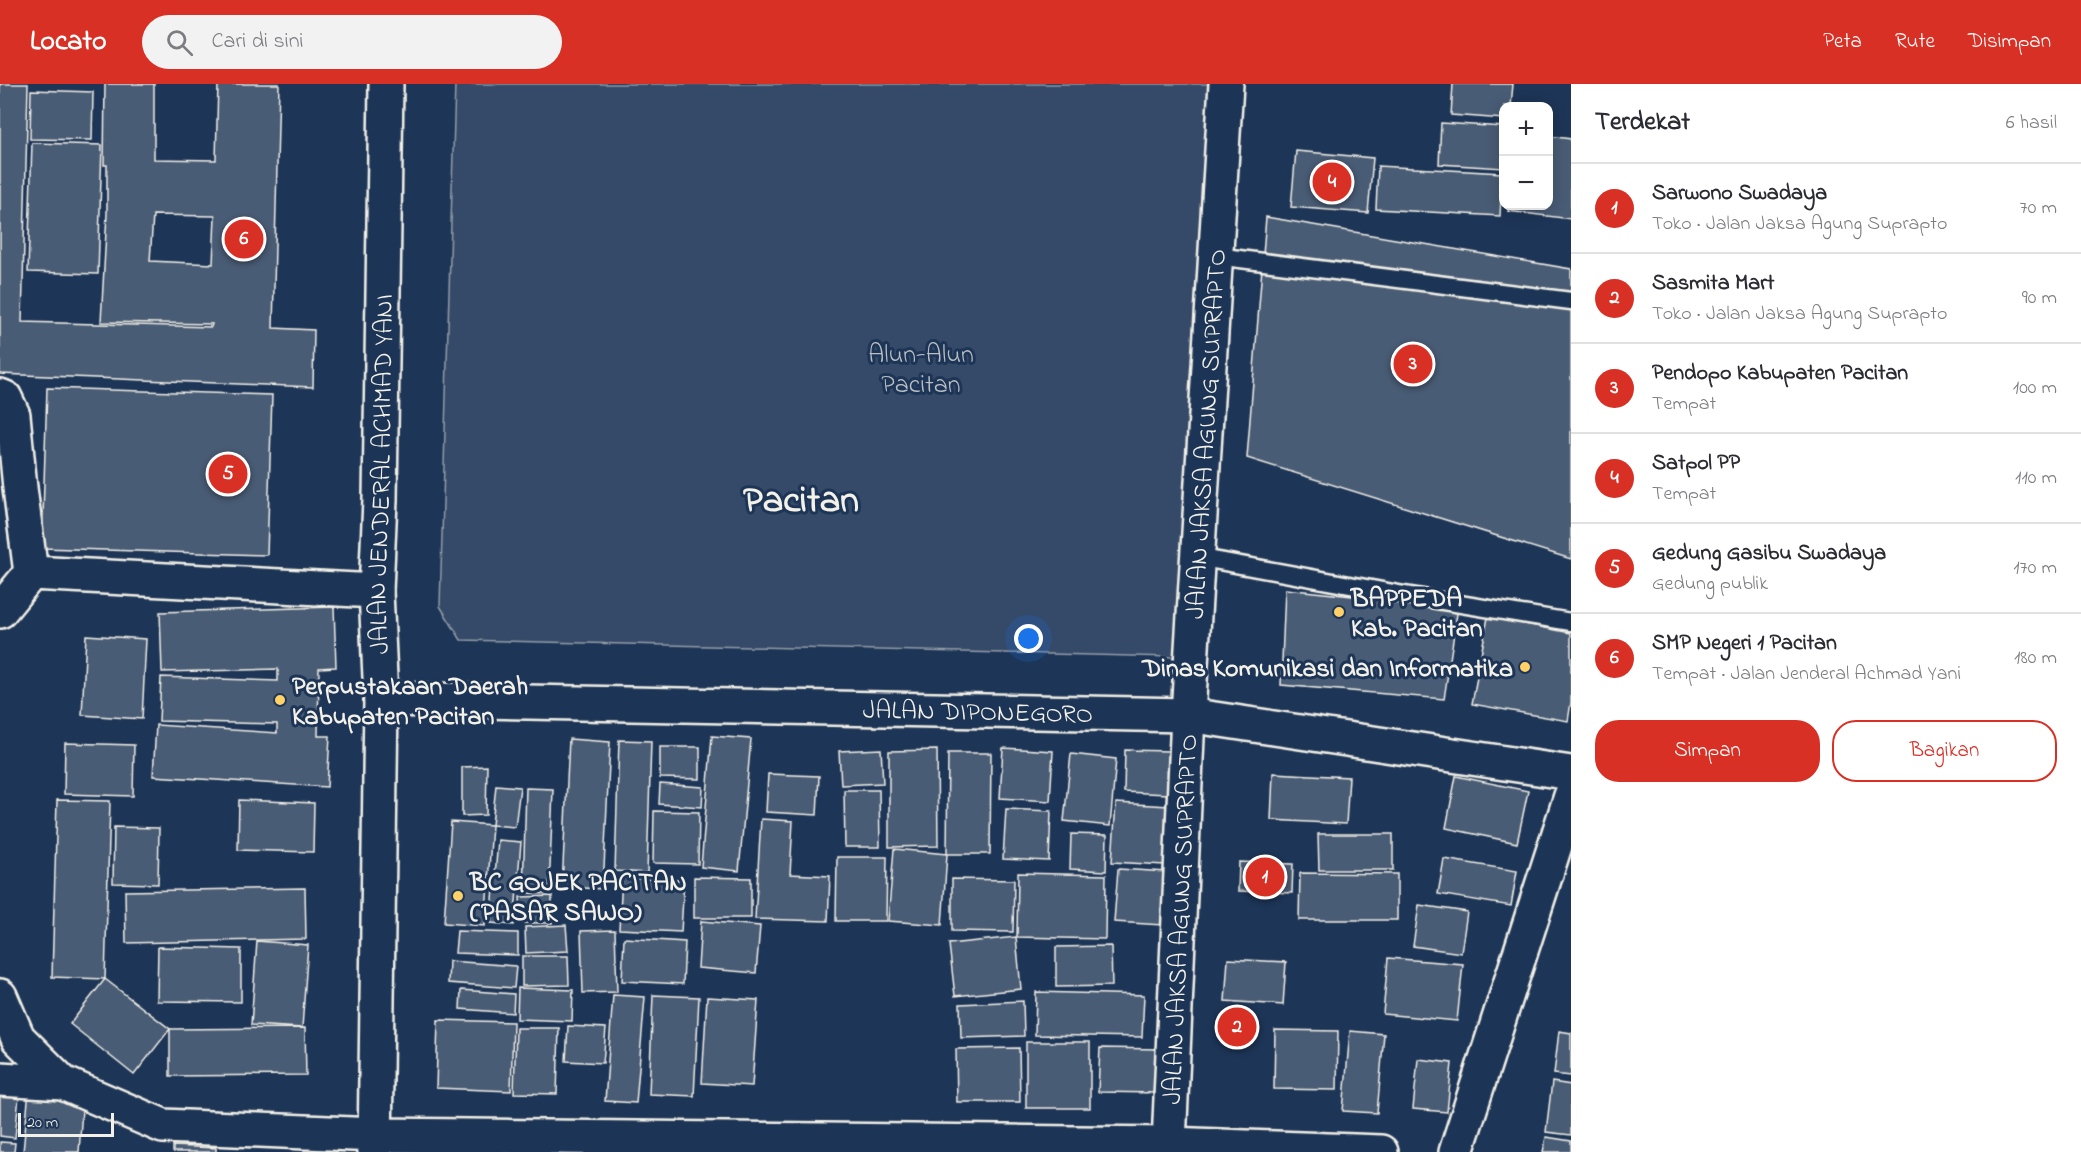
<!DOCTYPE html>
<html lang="id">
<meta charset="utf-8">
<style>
body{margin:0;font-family:"Indie Flower",sans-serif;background:#f2f2f3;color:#2b2b33}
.controls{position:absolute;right:18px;top:18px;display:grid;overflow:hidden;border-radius:12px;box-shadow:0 3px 15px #0003}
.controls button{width:54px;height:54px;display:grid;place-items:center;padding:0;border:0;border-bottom:2px solid #e1e1e2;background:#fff;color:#2b2b33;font:30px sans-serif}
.scale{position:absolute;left:18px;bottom:15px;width:96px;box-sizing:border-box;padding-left:6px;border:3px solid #f4f1e8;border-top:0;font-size:16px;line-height:21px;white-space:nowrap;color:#f4f1e8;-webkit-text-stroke:4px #1d3557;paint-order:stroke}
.you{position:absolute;left:1029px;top:555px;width:21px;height:21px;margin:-15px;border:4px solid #fff;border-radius:50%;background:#1a73e8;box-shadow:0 0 0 9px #1a73e833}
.badge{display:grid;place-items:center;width:39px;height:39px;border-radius:50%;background:#d93025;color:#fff;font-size:20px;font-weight:700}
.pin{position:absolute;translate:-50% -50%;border:3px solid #fff;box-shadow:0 2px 6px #0006}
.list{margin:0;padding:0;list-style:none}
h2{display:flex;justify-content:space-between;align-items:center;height:78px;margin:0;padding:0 24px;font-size:26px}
h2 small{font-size:20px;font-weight:400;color:#7c7c81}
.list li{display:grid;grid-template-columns:39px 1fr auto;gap:18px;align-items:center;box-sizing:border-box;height:90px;padding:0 24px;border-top:2px solid #e1e1e2}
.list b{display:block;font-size:22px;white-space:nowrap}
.list p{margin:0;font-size:20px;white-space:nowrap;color:#7c7c81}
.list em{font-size:20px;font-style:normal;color:#7c7c81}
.actions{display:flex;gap:12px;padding:18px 24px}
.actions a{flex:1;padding:14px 0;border:2px solid #d93025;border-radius:24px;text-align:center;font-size:21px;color:#d93025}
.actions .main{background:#d93025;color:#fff}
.icon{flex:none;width:33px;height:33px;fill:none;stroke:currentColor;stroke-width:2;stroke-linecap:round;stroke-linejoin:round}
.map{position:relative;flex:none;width:1571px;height:1068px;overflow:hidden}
header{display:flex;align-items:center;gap:36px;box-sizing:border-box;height:84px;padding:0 30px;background:#d93025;color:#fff}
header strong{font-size:28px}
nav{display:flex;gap:33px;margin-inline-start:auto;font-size:21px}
.search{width:420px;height:54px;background:#f2f2f3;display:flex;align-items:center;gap:15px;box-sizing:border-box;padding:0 21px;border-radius:33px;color:#7c7c81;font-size:22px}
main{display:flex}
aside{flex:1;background:#fff}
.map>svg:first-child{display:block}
.green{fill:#354a67;stroke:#949ea8;stroke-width:1.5}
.building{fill:#485b74;stroke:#f4f1e8;stroke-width:1.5;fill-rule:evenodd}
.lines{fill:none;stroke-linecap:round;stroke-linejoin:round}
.lane-casing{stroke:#f4f1e8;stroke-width:21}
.street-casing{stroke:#f4f1e8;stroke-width:38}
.secondary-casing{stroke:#f4f1e8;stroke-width:38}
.lane{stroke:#1d3557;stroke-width:16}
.street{stroke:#1d3557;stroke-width:33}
.secondary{stroke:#1d3557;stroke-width:33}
.poi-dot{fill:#ffd166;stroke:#1d3557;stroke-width:2}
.labels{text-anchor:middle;stroke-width:6;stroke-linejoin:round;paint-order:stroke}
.park-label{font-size:26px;fill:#bbbfc1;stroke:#1d3557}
.street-label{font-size:26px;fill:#f4f1e8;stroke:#1d3557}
.poi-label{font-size:26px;font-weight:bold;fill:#f4f1e8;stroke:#1d3557;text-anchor:start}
.town-label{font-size:38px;font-weight:bold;fill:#f4f1e8;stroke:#1d3557}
</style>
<header>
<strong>Locato</strong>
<div class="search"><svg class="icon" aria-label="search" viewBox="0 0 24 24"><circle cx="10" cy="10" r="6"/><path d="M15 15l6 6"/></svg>Cari di sini</div>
<nav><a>Peta</a><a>Rute</a><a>Disimpan</a></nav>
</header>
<main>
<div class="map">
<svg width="1571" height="1068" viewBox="0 0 1571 1068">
<rect width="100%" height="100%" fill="#1d3557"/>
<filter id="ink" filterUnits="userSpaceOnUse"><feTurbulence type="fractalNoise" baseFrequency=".0167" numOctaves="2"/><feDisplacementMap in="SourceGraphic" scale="12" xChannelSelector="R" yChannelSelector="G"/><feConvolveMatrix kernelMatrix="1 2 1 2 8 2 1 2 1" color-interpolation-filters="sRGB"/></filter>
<g filter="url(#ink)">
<!-- green -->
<path class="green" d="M455 0H1224L1190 525 1173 573 461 556 440 522Z"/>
<!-- building -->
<g class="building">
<path d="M0 0H28L22 238 211 243 212 240 101 238 107 130V81H104L105 0H154V75L216 76 218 0H279L273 244 314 246 313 303 0 290ZM153 131 215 132 213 180 150 177Z"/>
<path d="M1453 0H1513L1511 22H1504V35L1451 31Z"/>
<path d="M31 6 93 8 92 56 30 55Z"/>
<path d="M1441 39 1504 43V84L1439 80Z"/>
<path d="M1548 52 1571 55V135L1508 127 1509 122H1548Z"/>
<path d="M32 59 102 61 98 190 28 188Z"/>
<path d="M1296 67 1373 74 1368 129 1291 123Z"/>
<path d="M1378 82 1502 89 1500 132 1376 125Z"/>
<path d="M1266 133 1571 185V475L1247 374Z"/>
<path d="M47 304 272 311 267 471 42 464Z"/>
<path d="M1285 505 1458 523 1444 615 1281 601Z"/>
<path d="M334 523 336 583 319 584 318 652H330L327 703 153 692 156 641 277 649V640L159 637 161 593 278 597V585L162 588 160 528Z"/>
<path d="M1488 533 1571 549V618L1568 637 1472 620Z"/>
<path d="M86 551 146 555 142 635 82 631Z"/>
<path d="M712 652 751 655 739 787 701 783Z"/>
<path d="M569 655 610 658 603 805 562 803Z"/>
<path d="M619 656 651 657 647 789 615 787Z"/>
<path d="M65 659 134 661 133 712 64 710Z"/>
<path d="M660 663H700V695L660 694Z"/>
<path d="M1003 664 1053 667 1050 717 1000 714Z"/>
<path d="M881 665 883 699 841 701 839 667Z"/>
<path d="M937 666 938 762 889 763V667Z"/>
<path d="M1125 666 1169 667 1168 710 1124 708Z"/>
<path d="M948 669H991L990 770H947Z"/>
<path d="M1071 670 1116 675 1110 742 1064 737Z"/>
<path d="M487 682 486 731 462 732V683Z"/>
<path d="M1273 689 1349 693 1346 740 1271 736Z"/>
<path d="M768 690 819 692 817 731 766 728Z"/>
<path d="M1456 692 1528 707 1517 759 1446 744Z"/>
<path d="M660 700 703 703 702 723 659 720Z"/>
<path d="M496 701 520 703 515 743 492 741Z"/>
<path d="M526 704 553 705 549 810 523 809Z"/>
<path d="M844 706H879L880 763H845Z"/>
<path d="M57 716 110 717 105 895 52 893Z"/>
<path d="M239 716 314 719 313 768 238 766Z"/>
<path d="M1116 719 1169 722 1165 781 1112 778Z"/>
<path d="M1006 725 1051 727 1049 777 1003 775Z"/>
<path d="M654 727 699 728 698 780 653 779Z"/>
<path d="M761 735 793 737 790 790 830 792 828 837 755 835Z"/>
<path d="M451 738 492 741 485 842 444 839Z"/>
<path d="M114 743 159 744 158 800 113 799Z"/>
<path d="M1071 750 1107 751 1106 787 1070 785Z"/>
<path d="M1318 750H1393V786H1319Z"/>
<path d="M498 756 521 758 514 841 491 839Z"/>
<path d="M894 765 947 770 942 841 888 837Z"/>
<path d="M837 773H887L886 837H836Z"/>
<path d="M1444 775 1517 787 1511 822 1438 810Z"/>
<path d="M1239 778 1293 780 1292 809 1238 807Z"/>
<path d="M1118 785 1167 788 1163 841 1114 838Z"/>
<path d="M1018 789 1106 791 1105 855 1017 853Z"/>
<path d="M1300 789 1397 790V836H1299Z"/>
<path d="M694 793 751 794V834H694Z"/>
<path d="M622 794 684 796 681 848 619 845Z"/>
<path d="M952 795 1014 796 1013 848 952 847Z"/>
<path d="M305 804 306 855 126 859 125 807Z"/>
<path d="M552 812V839H521L520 813Z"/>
<path d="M1419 821 1467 828 1461 869 1413 862Z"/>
<path d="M701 837 760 842 756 889 698 884Z"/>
<path d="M566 841 568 867 526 869 525 843Z"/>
<path d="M615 846 617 908 583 909 581 847Z"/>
<path d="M457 847 518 849V871L455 869Z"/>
<path d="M1016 853 1021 905 955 912 949 860Z"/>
<path d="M624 854 685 858 683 900 622 897Z"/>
<path d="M257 857 308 861 302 944 251 941Z"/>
<path d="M1111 862 1112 902 1056 903V863Z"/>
<path d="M158 863 241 865V918L157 917Z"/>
<path d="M522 872H568L569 901 522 902Z"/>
<path d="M1388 874 1463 880 1457 937 1383 930Z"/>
<path d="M1228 875 1286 878 1283 921 1225 917Z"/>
<path d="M449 877 516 882 514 904 448 899Z"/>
<path d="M105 895 170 945 134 991 70 940Z"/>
<path d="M518 904 573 906 572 937 517 935Z"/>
<path d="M461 906 514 910 513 929 460 925Z"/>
<path d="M1036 908 1144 911 1142 953 1035 951Z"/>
<path d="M613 911 645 913 636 1019 605 1017Z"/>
<path d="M653 911 699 913 694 1012 649 1010Z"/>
<path d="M707 913 758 916 752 1002 702 999Z"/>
<path d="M1023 917 1024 952 961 954 960 920Z"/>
<path d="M1227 932 1247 933V955L1226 954Z"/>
<path d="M438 936 513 938 511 1007 436 1004Z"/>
<path d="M568 942 606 944 603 979 566 977Z"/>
<path d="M305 944 306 991 170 992V945Z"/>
<path d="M516 944H559L557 1010 514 1009Z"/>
<path d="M1275 946 1338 947 1337 1006 1274 1005Z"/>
<path d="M1350 947 1384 950 1377 1029 1343 1027Z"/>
<path d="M1559 947 1571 949V992L1554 990Z"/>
<rect x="1026" y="958" width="64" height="66"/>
<path d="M1019 964 1020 1018H957L956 965Z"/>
<path d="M1100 964 1158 965 1157 1009 1098 1008Z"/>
<path d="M1418 975 1452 979 1447 1028 1413 1025Z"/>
<path d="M1552 998 1571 1001V1051L1546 1048Z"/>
<path d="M0 999 20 1001 15 1054 0 1052Z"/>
<path d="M29 1007 83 1011 79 1068H23Z"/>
<path d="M1546 1053 1571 1057V1068H1543Z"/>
<path d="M0 1058 15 1059 14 1068H0Z"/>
<path d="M173 1062 216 1064V1068H173Z"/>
</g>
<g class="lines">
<!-- lane casing -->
<g class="lane-casing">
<g id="lane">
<path d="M1216 172 1571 217"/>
<path d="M1197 473 1399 510 1571 538"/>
</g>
</g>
<!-- street casing -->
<g class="street-casing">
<g id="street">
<path d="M0 312 5 314 13 331 20 404 31 489"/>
<path d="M0 995 63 999"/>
</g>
</g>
<!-- secondary casing -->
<g class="secondary-casing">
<g id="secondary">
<path d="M0 527 31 489 376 507"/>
<path id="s1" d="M381 615 1188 631 1571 689"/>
<path d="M0 912 18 954 63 999 163 1042 376 1051 1169 1060 1381 1068"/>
<path id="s2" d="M1169 1060 1188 631 1226 0"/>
<path id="s3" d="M375 1068 381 615 376 507 380 416 386 0"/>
<path d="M1456 1068 1571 712"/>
</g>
</g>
<!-- lane -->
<use href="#lane" class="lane"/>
<!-- street -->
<use href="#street" class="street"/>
<!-- secondary -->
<use href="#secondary" class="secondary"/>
</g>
</g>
<!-- markers -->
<g class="poi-dot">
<circle cx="1339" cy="528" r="6"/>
<circle cx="1525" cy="583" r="6"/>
<circle cx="280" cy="616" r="6"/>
<circle cx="458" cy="812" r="6"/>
</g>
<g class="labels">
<!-- park labels -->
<g class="park-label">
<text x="921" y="278">Alun-Alun<tspan x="921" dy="30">Pacitan</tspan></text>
</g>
<!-- street labels -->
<g class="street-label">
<text dy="9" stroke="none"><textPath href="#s2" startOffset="711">JALAN JAKSA AGUNG SUPRAPTO</textPath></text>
<text dy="9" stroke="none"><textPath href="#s3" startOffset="678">JALAN JENDERAL ACHMAD YANI</textPath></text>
<text dy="9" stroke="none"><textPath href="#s1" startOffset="597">JALAN DIPONEGORO</textPath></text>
<text dy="9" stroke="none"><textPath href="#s2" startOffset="225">JALAN JAKSA AGUNG SUPRAPTO</textPath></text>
</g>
<!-- poi labels -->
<g class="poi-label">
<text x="1351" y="522">BAPPEDA<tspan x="1351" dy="30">Kab. Pacitan</tspan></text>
<text x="1513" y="592" text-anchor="end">Dinas Komunikasi dan Informatika</text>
<text x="292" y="610">Perpustakaan Daerah<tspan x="292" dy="30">Kabupaten Pacitan</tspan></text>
<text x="470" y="806">BC GOJEK PACITAN<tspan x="470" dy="30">(PASAR SAWO)</tspan></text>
</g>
<!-- town labels -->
<g class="town-label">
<text x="801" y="427">Pacitan</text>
</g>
</g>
</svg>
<div class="controls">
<button>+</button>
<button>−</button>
</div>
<div class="scale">20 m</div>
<div class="you"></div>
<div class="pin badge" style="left:1265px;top:793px">1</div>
<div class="pin badge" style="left:1237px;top:943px">2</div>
<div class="pin badge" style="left:1413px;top:280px">3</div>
<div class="pin badge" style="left:1332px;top:98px">4</div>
<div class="pin badge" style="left:228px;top:390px">5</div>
<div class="pin badge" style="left:244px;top:155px">6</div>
</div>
<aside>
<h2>Terdekat<small>6 hasil</small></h2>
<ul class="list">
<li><span class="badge">1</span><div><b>Sarwono Swadaya</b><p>Toko · Jalan Jaksa Agung Suprapto</p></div><em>70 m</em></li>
<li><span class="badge">2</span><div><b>Sasmita Mart</b><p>Toko · Jalan Jaksa Agung Suprapto</p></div><em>90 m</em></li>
<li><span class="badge">3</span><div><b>Pendopo Kabupaten Pacitan</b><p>Tempat</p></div><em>100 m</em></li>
<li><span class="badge">4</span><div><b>Satpol PP</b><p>Tempat</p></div><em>110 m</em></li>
<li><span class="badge">5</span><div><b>Gedung Gasibu Swadaya</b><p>Gedung publik</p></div><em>170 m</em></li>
<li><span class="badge">6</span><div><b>SMP Negeri 1 Pacitan</b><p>Tempat · Jalan Jenderal Achmad Yani</p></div><em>180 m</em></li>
</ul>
<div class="actions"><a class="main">Simpan</a><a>Bagikan</a></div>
</aside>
</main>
